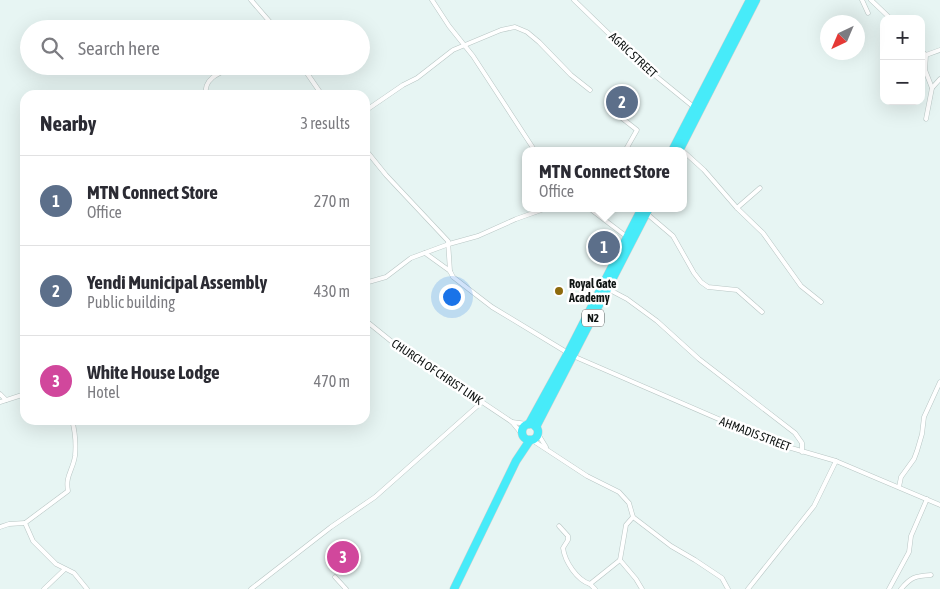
<!DOCTYPE html>
<meta charset="utf-8">
<style>
body{margin:0;font-family:"Asap Condensed",sans-serif;background:#f7f7f7;color:#2b2b33}
.controls{position:absolute;right:15px;top:15px;display:grid;overflow:hidden;border-radius:10px;box-shadow:0 5px 20px #0002}
.controls button{width:45px;height:45px;display:grid;place-items:center;padding:0;border:0;border-bottom:1px solid #e1e1e2;background:#fff;color:#2b2b33;font:25px sans-serif}
.compass{position:absolute;left:820px;top:15px;width:45px;height:45px;border-radius:50%;background:#fff;box-shadow:0 5px 20px #0002;rotate:224deg}
.you{position:absolute;left:451px;top:296px;width:18px;height:18px;margin:-12px;border:4px solid #fff;border-radius:50%;background:#1a73e8;box-shadow:0 0 0 8px #1a73e833}
.badge{display:grid;place-items:center;width:32px;height:32px;border-radius:50%;background:#b45309;color:#fff;font-size:16px;font-weight:700}
.pin{position:absolute;translate:-50% -50%;border:2px solid #fff;box-shadow:0 1px 5px #0006}
.popup{position:absolute;left:522px;top:147px;width:165px;height:65px;box-sizing:border-box;display:grid;place-content:center;border-radius:10px;background:#fff;filter:drop-shadow(0 1px 4px #0005);font-size:16px;white-space:nowrap;color:#7c7c81}
.popup b{font-size:19px;color:#2b2b33}
.popup::after{content:'';position:absolute;left:50%;top:100%;margin-left:-10px;border:10px solid transparent;border-top-color:#fff}
.list{margin:0;padding:0;list-style:none}
h2{display:flex;justify-content:space-between;align-items:center;height:65px;margin:0;padding:0 20px;font-size:21px}
h2 small{font-size:16px;font-weight:400;color:#7c7c81}
.list li{display:grid;grid-template-columns:32px 1fr auto;gap:15px;align-items:center;box-sizing:border-box;height:90px;padding:0 20px;border-top:1px solid #e1e1e2}
.list b{display:block;font-size:19px;white-space:nowrap}
.list p{margin:0;font-size:16px;white-space:nowrap;color:#7c7c81}
.list em{font-size:16px;font-style:normal;color:#7c7c81}
.icon{flex:none;width:28px;height:28px;fill:none;stroke:currentColor;stroke-width:2;stroke-linecap:round;stroke-linejoin:round}
.map{position:relative;flex:none;width:940px;height:589px;overflow:hidden}
.search{position:absolute;background:#fff;box-shadow:0 5px 20px #0002;left:20px;top:20px;width:350px;height:55px;display:flex;align-items:center;gap:12px;box-sizing:border-box;padding:0 18px;border-radius:28px;color:#7c7c81;font-size:19px}
.panel{position:absolute;background:#fff;box-shadow:0 5px 20px #0002;left:20px;top:90px;width:350px;height:335px;border-radius:15px}
.map>svg:first-child{display:block}
.lines{fill:none;stroke-linecap:round;stroke-linejoin:round}
.street-casing{stroke:#b8c6c4;stroke-width:5}
.highway-casing{stroke:#cfd0d0;stroke-width:9}
.street{stroke:#fff;stroke-width:4}
.highway{stroke:#47ebf9;stroke-width:8}
.poi-dot{fill:#8d6a0c;stroke:#fff;stroke-width:2}
.labels{text-anchor:middle;stroke-width:5;stroke-linejoin:round;paint-order:stroke}
.shield{fill:#fff;stroke:#575a5a;stroke-width:1}
.shield-label{font-size:11px;font-weight:bold;fill:#0f1413}
.street-label{font-size:12px;fill:#0f1413;stroke:#fff}
.poi-label{font-size:12px;font-weight:bold;fill:#0f1413;stroke:#fff;text-anchor:start}
</style>
<div class="map">
<svg width="940" height="589" viewBox="0 0 940 589">
<rect width="100%" height="100%" fill="#e7f5f3"/>
<g class="lines">
<!-- street casing -->
<g class="street-casing">
<g id="street">
<path d="M251 0 276 29"/>
<path d="M432 0 449 26 473 56 535 151"/>
<path d="M574 0 636 60 695 108"/>
<path d="M862 0 868 13"/>
<path d="M871 0 891 19"/>
<path d="M921 51 926 55 925 70 932 88 926 119"/>
<path d="M926 55 940 50"/>
<path d="M302 66 322 95"/>
<path d="M932 88 940 79"/>
<path d="M206 95C203 77 222 72 236 66"/>
<path d="M609 108 637 130 625 151"/>
<path d="M365 111 403 85 417 78 453 50 501 30 515 27 527 32 539 42 571 75 590 90"/>
<path d="M365 149 386 175 448 241 450 271"/>
<path d="M683 151 704 170 737 208 763 233 801 286 821 302"/>
<path d="M589 208 627 237"/>
<path d="M737 208 760 188"/>
<path d="M646 213 673 236 694 273 701 282 708 287 737 290 762 312"/>
<path d="M425 253 450 271 453 277 492 307 568 353"/>
<path d="M365 283 386 277 411 258 449 244 478 236 516 219 547 208"/>
<path d="M608 289 627 299 657 321 699 359 795 433 802 443V452"/>
<path d="M365 320 391 341 512 422 521 433"/>
<path d="M573 356 774 443 836 461 940 505"/>
<path d="M0 394 6 400"/>
<path d="M0 402 25 394"/>
<path d="M72 420C75 431 76 445 75 456 73 470 65 476 68 491L25 523 33 541 56 564 74 573 87 589"/>
<path d="M512 422 527 424"/>
<path d="M538 434 546 447"/>
<path d="M532 440 587 476 619 492 629 503 633 517 671 546 695 560 722 578 728 589"/>
<path d="M899 487 901 477 914 459 917 451 922 434 924 417 940 382"/>
<path d="M633 517 626 525 620 560 636 579 642 589"/>
<path d="M559 526 568 536V540L563 548C565 562 577 580 590 584"/>
<path d="M0 527 9 524 25 523"/>
<path d="M335 577 346 589"/>
<path d="M44 589 65 569"/>
<path d="M251 589 331 527 375 497 482 402"/>
<path d="M595 589 590 584 620 560"/>
<path d="M748 589 814 506 836 461"/>
<path d="M889 589 909 552 911 536 927 499"/>
<path d="M901 589C911 577 915 576 931 575"/>
</g>
</g>
<!-- highway casing -->
<g class="highway-casing">
<g id="highway">
<path d="M672 151 750 0"/>
<path d="M679 151 756 0"/>
<circle cx="530" cy="432" r="8"/>
<path d="M529 424 568 353 642 208"/>
<path d="M536 427 649 208"/>
<path d="M454 589 516 461 530 440"/>
</g>
</g>
<!-- street -->
<use href="#street" class="street"/>
<!-- highway -->
<use href="#highway" class="highway"/>
</g>
<!-- markers -->
<circle class="poi-dot" cx="559" cy="291" r="5"/>
<g class="labels">
<!-- shield labels -->
<rect class="shield" x="582" y="309.5" width="22" height="17" rx="4"/>
<g class="shield-label">
<text x="593" y="322">N2</text>
</g>
<!-- street labels -->
<g class="street-label">
<text transform="translate(633 55) rotate(43)" y="4">AGRIC STREET</text>
<text transform="translate(437 372) rotate(34)" y="4">CHURCH OF CHRIST LINK</text>
<text transform="translate(755 434) rotate(21)" y="4">AHMADIS STREET</text>
</g>
<!-- poi labels -->
<g class="poi-label">
<text x="569" y="288">Royal Gate<tspan x="569" dy="14">Academy</tspan></text>
</g>
</g>
</svg>
<div class="controls">
<button>+</button>
<button>−</button>
</div>
<svg class="compass" viewBox="-18 -18 36 36"><path d="M0-13l5 13h-10z" fill="#e53935"/><path d="M0 13l5-13h-10z" fill="#7c7c81"/></svg>
<div class="you"></div>
<div class="pin badge" style="left:604px;top:247px;background:#5c6f8a">1</div>
<div class="popup"><b>MTN Connect Store</b>Office</div>
<div class="pin badge" style="left:622px;top:102px;background:#5c6f8a">2</div>
<div class="pin badge" style="left:343px;top:557px;background:#d1479c">3</div>
<div class="search"><svg class="icon" aria-label="search" viewBox="0 0 24 24"><circle cx="10" cy="10" r="6"/><path d="M15 15l6 6"/></svg>Search here</div>
<section class="panel">
<h2>Nearby<small>3 results</small></h2>
<ul class="list">
<li><span class="badge" style="background:#5c6f8a">1</span><div><b>MTN Connect Store</b><p>Office</p></div><em>270 m</em></li>
<li><span class="badge" style="background:#5c6f8a">2</span><div><b>Yendi Municipal Assembly</b><p>Public building</p></div><em>430 m</em></li>
<li><span class="badge" style="background:#d1479c">3</span><div><b>White House Lodge</b><p>Hotel</p></div><em>470 m</em></li>
</ul>
</section>
</div>
